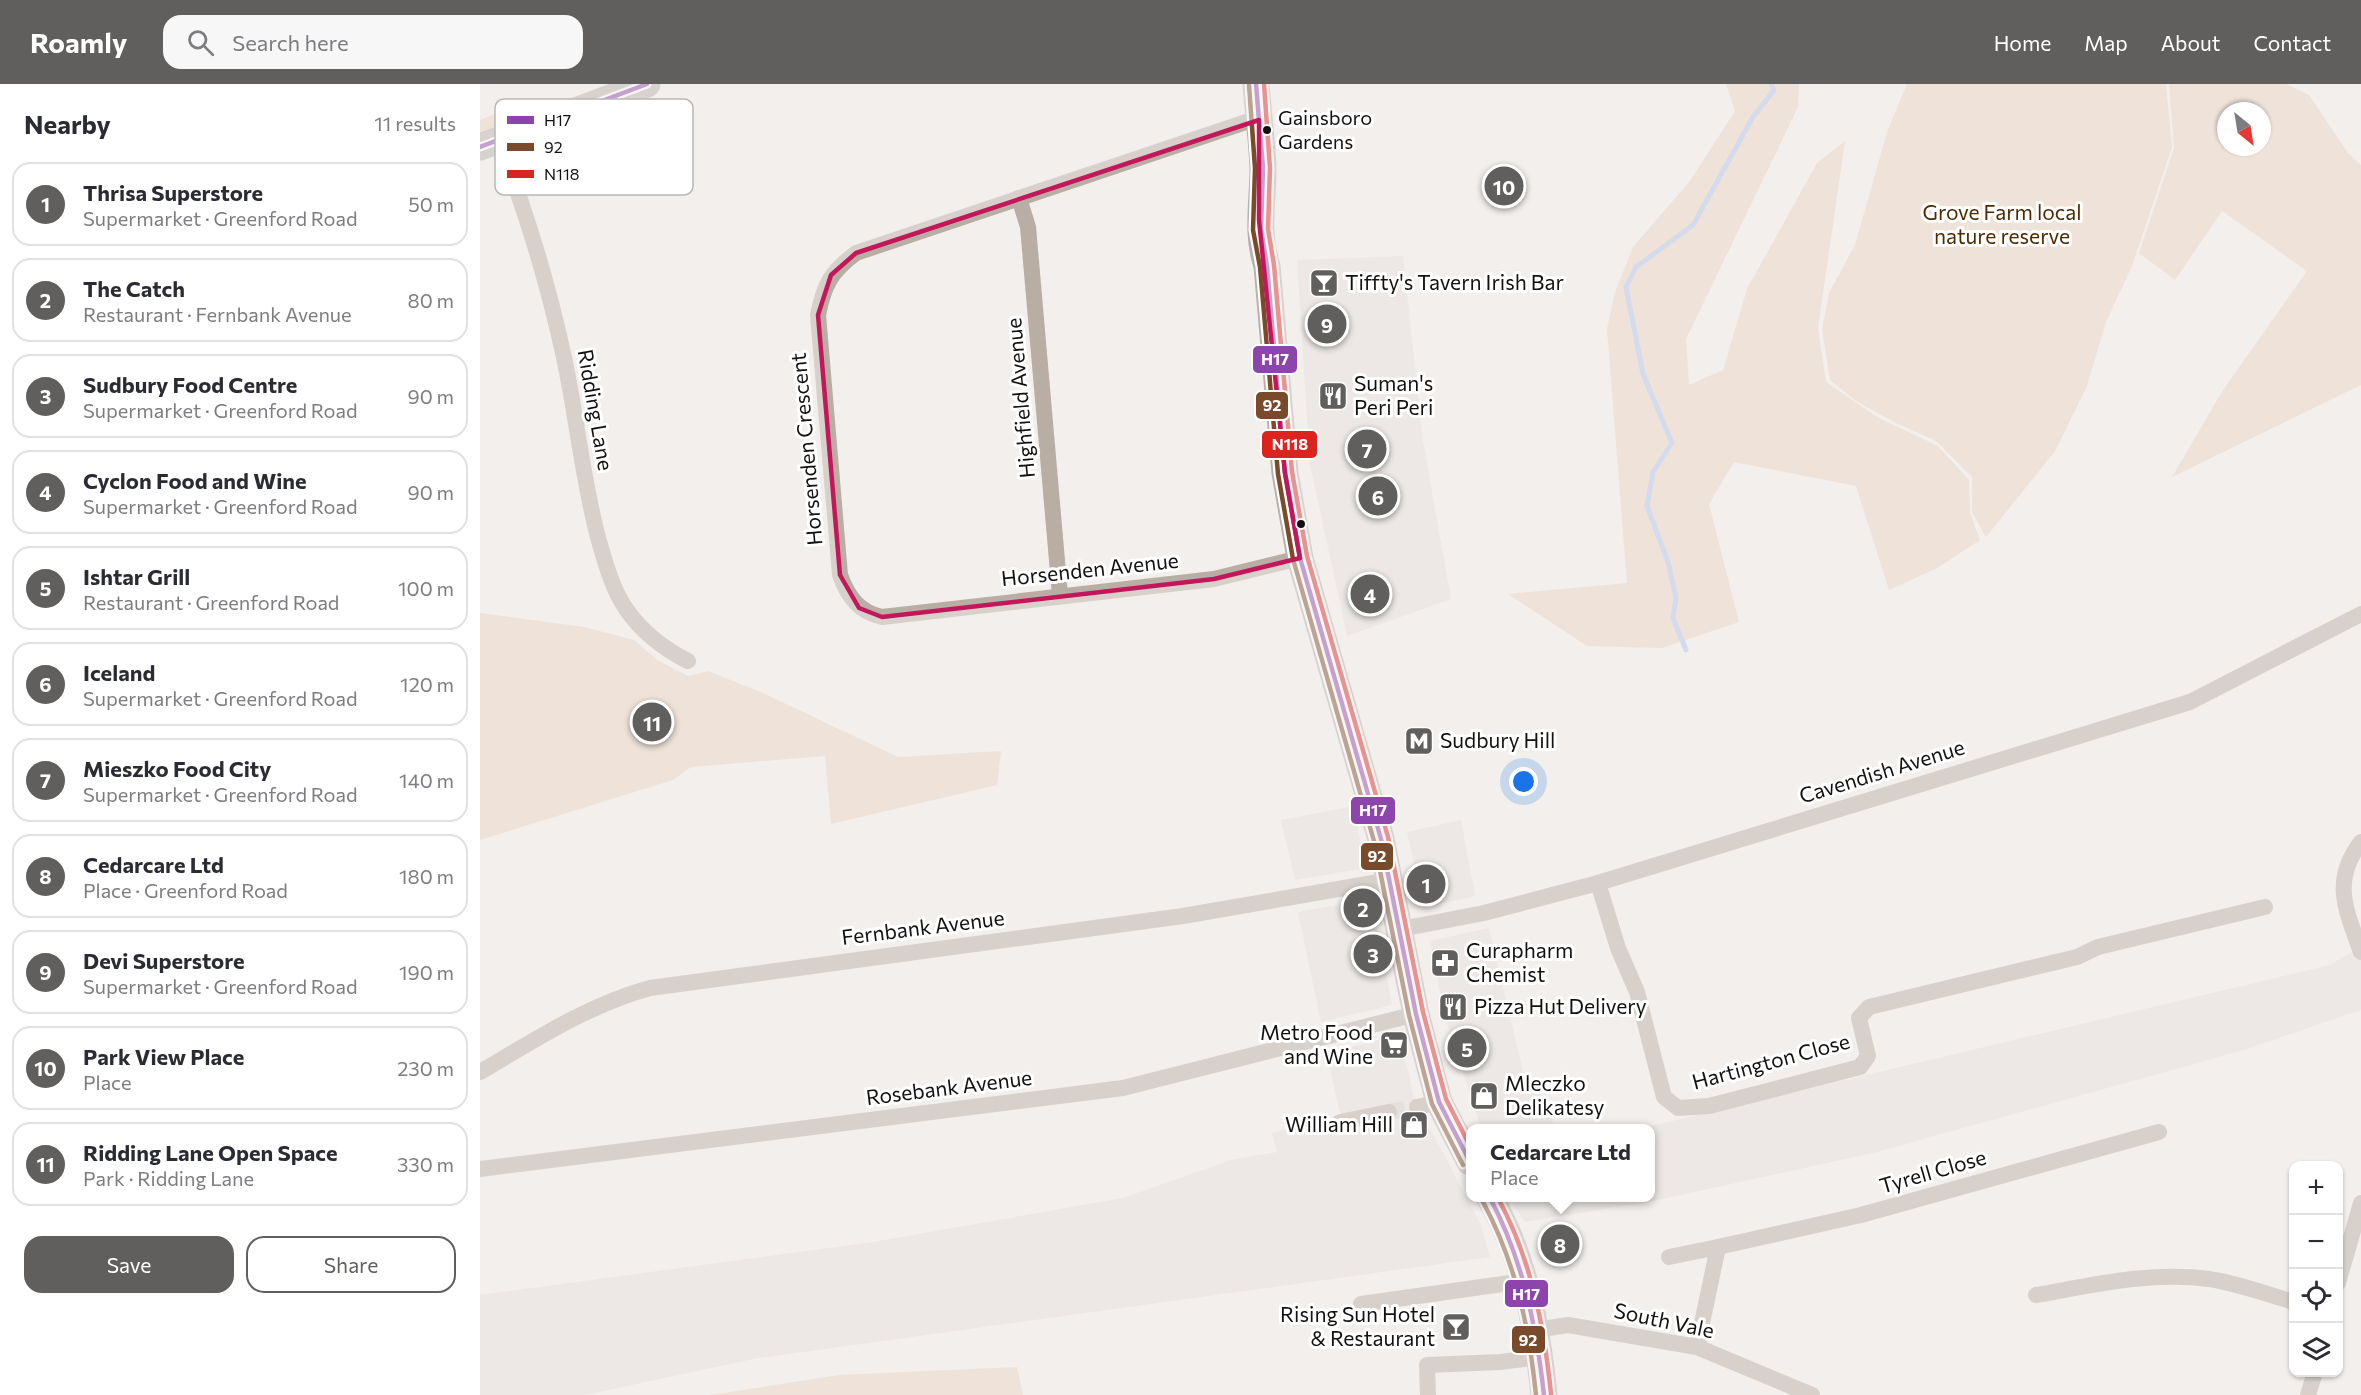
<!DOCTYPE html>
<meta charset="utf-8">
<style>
body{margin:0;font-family:Commissioner,sans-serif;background:#f7f7f7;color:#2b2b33}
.controls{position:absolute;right:18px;bottom:18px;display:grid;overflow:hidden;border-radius:12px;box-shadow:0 2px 4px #0004}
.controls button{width:54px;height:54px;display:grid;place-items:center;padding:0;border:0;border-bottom:2px solid #e1e1e2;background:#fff;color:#2b2b33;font:30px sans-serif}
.compass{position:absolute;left:1737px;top:18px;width:54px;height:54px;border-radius:50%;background:#fff;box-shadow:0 2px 4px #0004;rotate:150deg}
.you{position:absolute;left:1044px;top:698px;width:21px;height:21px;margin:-15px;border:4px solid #fff;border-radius:50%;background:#1a73e8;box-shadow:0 0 0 9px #1a73e833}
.badge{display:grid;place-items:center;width:39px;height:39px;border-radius:50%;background:#605f5d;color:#fff;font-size:20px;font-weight:700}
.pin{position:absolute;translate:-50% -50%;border:3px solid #fff;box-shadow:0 2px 6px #0006}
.popup{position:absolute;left:986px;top:1040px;width:189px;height:78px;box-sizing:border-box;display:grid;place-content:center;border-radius:12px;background:#fff;filter:drop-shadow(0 2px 4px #0005);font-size:20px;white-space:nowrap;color:#7c7c81}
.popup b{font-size:22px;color:#2b2b33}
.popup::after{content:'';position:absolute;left:50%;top:100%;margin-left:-12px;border:12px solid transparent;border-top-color:#fff}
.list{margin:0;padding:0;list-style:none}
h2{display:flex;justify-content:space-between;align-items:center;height:78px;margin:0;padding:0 24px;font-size:26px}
h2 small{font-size:20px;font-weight:400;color:#7c7c81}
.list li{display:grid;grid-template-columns:39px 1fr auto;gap:18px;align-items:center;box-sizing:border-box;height:84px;margin:0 12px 12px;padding:0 12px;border:2px solid #e1e1e2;border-radius:18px}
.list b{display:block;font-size:22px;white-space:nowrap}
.list p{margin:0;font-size:20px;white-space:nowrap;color:#7c7c81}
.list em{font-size:20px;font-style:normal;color:#7c7c81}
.actions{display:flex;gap:12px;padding:18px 24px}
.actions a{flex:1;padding:14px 0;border:2px solid #605f5d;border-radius:18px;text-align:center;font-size:21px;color:#605f5d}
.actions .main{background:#605f5d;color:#fff}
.icon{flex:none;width:33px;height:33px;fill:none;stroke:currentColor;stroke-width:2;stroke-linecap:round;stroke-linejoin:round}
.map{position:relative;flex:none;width:1881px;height:1311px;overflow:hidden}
header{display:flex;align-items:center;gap:36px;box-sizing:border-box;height:84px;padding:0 30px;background:#605f5d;color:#fff}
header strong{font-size:28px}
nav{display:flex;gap:33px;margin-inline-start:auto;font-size:21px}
.search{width:420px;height:54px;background:#f7f7f7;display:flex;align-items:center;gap:15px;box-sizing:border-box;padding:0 21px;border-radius:18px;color:#7c7c81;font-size:22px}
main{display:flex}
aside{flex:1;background:#fff}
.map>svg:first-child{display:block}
.built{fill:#e7dfdb}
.green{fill:#ecd3be;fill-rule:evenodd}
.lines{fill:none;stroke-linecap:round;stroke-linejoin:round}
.stream{stroke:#afc3ee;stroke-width:5}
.minor-tunnel{stroke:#d0cecc;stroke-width:16;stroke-dasharray:16 8;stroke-linecap:butt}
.minor{stroke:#b8aea3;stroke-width:16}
.primary{stroke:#b9b0a9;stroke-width:27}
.bus-1-casing{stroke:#fff;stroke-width:9}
.bus-2-casing{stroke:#fff;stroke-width:9}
.bus-3-casing{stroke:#fff;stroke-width:9}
.bus-1{stroke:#8e44ad;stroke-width:4.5}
.bus-2{stroke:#7a4b2a;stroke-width:4.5}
.bus-3{stroke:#dc241f;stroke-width:4.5}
.marked{fill:none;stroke:#c2185b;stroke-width:4.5;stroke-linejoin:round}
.bus-dot{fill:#121110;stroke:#fff;stroke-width:2}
.labels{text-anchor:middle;stroke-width:6;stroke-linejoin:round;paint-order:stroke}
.bus-label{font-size:20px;fill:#121110;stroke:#fff;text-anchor:start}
.park-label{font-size:21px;fill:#4e2900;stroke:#fff}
.poi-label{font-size:21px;fill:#121110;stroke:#fff;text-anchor:start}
.street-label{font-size:21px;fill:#121110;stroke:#fff}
.key{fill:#fff;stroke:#b8b8b7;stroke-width:1.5}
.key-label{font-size:16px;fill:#121110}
.line-badge{stroke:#fff;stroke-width:2}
.badge-label{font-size:16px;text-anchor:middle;font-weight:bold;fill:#fff}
</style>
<header>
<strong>Roamly</strong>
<div class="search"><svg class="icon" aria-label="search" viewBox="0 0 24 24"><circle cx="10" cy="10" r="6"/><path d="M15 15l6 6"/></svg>Search here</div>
<nav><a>Home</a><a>Map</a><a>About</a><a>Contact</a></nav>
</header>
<main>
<aside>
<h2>Nearby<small>11 results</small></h2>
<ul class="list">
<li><span class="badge">1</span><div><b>Thrisa Superstore</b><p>Supermarket · Greenford Road</p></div><em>50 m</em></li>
<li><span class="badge">2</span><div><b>The Catch</b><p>Restaurant · Fernbank Avenue</p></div><em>80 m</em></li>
<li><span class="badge">3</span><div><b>Sudbury Food Centre</b><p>Supermarket · Greenford Road</p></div><em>90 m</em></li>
<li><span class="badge">4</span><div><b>Cyclon Food and Wine</b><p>Supermarket · Greenford Road</p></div><em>90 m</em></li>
<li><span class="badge">5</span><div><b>Ishtar Grill</b><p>Restaurant · Greenford Road</p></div><em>100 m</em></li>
<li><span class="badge">6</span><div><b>Iceland</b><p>Supermarket · Greenford Road</p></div><em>120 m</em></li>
<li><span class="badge">7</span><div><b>Mieszko Food City</b><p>Supermarket · Greenford Road</p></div><em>140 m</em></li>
<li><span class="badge">8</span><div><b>Cedarcare Ltd</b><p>Place · Greenford Road</p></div><em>180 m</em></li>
<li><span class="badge">9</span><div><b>Devi Superstore</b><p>Supermarket · Greenford Road</p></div><em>190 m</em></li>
<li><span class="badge">10</span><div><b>Park View Place</b><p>Place</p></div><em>230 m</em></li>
<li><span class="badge">11</span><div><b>Ridding Lane Open Space</b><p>Park · Ridding Lane</p></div><em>330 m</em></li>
</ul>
<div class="actions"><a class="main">Save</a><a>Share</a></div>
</aside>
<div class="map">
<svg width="1881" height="1311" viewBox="0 0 1881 1311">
<rect width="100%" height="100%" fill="#f2efed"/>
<!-- built -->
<g class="built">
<path d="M923 172 943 357 971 515 867 552 830 380 817 176Z"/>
<path d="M874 722 885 784 815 796 801 736Z"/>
<path d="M981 736 995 812 944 824 927 748Z"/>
<path d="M888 815 892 820 912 921 841 938 818 828Z"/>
<path d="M1009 844 1046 1000 1056 998 1075 1044H1001L965 933 950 857Z"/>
<path d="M1881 862V926L1757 968 1393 1069 1173 1117 1045 1138 1029 1114H1170V1044H1163L1850 881Z"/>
<path d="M920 951 934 1014 1001 1141 1010 1173 273 1275 105 1311H0V1211L393 1158 643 1114 751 1076 797 1068 792 1049 861 1032 846 969Z"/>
</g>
<!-- green -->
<g class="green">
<path d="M1246 0H1319L1318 23 1206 255 1209 301 1243 286 1267 205 1337 79 1365 57 1338 244 1346 298 1397 333 1458 362 1489 396 1490 429 1500 456 1457 484 1409 506 1376 402 1254 378 1229 420 1259 538 1182 564 1107 562 1028 510 1147 499 1127 245 1135 208 1153 163 1210 97 1255 27Z"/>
<path d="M1427 0H1686L1692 63 1652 182 1626 238 1607 302 1575 367 1506 453 1492 428V393L1456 357 1416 339 1376 317 1350 296 1342 245 1349 209 1375 161 1407 48Z"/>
<path d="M1689 0H1806L1829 11 1868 69 1881 81V301L1692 393 1743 306 1827 187 1742 127 1695 196 1659 169 1694 64ZM1746 27H1782V63H1746Z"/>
<path d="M51 16 64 19 65 23 0 49V36Z"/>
<path d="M0 529 104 543 154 556 177 576 208 592 228 587 283 609 418 673 521 667 517 701 351 740 345 672 211 683 193 696 0 756Z"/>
<path d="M537 1283 543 1311H230L359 1291Z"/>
</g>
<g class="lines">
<!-- stream -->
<path class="stream" d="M1206 566 1193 534 1196 514 1188 478 1167 422 1173 388 1192 359 1163 290 1146 203 1156 183 1213 141 1273 33 1294 6 1291 0"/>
<!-- minor-tunnel -->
<path class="minor-tunnel" d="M909 1028 937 1023"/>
<!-- minor -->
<g class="minor">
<path d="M779 36 766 38 376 169C351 188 344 200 338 231L360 491C368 513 379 528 402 533L734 495 820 474"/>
<path d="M18 55C45 124 67 196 83 269 97 332 102 395 119 457 126 481 132 504 146 525 162 548 184 565 208 577"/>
<path d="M539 114 548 143 580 511"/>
<path d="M1881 758C1851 797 1866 826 1881 868"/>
<path d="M1118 799 1138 864 1157 908 1184 1013 1198 1024 1229 1022 1380 983 1388 972 1379 934 1389 923 1597 873 1618 863 1785 823"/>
<path d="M921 845 1004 829 1118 799 1710 618 1881 530"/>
<path d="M0 988C55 956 108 921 170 904L703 832 910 796"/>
<path d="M937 1023 959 1018"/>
<path d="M860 1038 909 1028"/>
<path d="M0 1085 643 1004 936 930"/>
<path d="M1189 1173 1238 1163"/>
<path d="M1858 1199 1881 1119"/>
<path d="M1556 1211C1613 1201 1672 1187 1729 1195 1757 1199 1786 1210 1814 1218"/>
<path d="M881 1220 1044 1197"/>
<path d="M1056 1246 1088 1241 1217 1263 1332 1311"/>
<path d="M1217 1263 1238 1163 1381 1131 1679 1048"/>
<path d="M948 1311 947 1281 1020 1278 1060 1273"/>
<path d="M1828 1311 1835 1288"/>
</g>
<!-- primary -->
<g class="primary">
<path d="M776 0C778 28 782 56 783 84 783 118 776 149 787 182L805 389 820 474 901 755 936 930 959 1018 990 1078"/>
<path d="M0 63 167 0"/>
<path d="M1010 1114C1045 1174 1057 1242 1064 1311"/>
</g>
<!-- bus-1 casing -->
<g class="bus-1-casing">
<g id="bus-1">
<path d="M776 0 783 84 781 145 787 182 805 389 820 474 901 755 936 930 959 1018 990 1078"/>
<path d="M0 63 167 0"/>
<path d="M1010 1114C1043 1176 1056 1241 1064 1311"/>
</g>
</g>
<!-- bus-2 casing -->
<g class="bus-2-casing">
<g id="bus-2">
<path d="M769 1 775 84 773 146 780 183 798 390 813 475 894 757 929 931 952 1020 983 1081"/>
<path d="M1003 1118C1036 1179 1049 1243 1056 1311"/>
</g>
</g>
<!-- bus-3 casing -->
<g class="bus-3-casing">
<g id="bus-3">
<path d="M784 0 790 84 788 145 794 181 812 388 827 472 908 753 943 928 966 1015 990 1062"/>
<path d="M1018 1114C1051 1175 1064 1241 1071 1310"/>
</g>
</g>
<!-- bus-1 -->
<use href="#bus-1" class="bus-1"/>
<!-- bus-2 -->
<use href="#bus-2" class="bus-2"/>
<!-- bus-3 -->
<use href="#bus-3" class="bus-3"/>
</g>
<!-- marked area -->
<path d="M0 0H1881V1311H0ZM779 36V136L805 389 820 474 734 495 402 533 379 524 360 491 338 231 351 191 376 169Z" fill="#f2efed" fill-opacity=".55" fill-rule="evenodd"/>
<path class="marked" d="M779 36V136L805 389 820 474 734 495 402 533 379 524 360 491 338 231 351 191 376 169Z"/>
<!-- icons -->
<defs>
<g id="bar-square" transform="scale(1.5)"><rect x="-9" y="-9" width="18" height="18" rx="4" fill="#605f5d" stroke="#fff"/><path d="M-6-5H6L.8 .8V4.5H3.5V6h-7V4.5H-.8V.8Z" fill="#fff"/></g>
<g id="restaurant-square" transform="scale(1.5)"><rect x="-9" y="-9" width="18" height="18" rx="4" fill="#605f5d" stroke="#fff"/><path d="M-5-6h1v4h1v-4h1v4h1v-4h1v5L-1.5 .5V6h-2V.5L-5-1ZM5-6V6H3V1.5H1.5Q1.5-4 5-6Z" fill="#fff"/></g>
<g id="metro-square" transform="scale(1.5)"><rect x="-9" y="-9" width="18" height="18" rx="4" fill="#605f5d" stroke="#fff"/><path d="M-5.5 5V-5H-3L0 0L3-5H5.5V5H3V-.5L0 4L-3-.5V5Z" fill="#fff"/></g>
<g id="pharmacy-square" transform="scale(1.5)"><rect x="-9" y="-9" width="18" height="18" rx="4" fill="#605f5d" stroke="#fff"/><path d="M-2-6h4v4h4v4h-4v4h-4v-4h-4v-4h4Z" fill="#fff"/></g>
<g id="supermarket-square" transform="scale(1.5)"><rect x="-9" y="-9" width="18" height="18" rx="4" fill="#605f5d" stroke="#fff"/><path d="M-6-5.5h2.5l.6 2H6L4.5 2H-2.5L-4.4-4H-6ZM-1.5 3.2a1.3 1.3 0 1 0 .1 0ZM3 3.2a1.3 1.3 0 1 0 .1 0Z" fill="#fff"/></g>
<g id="shop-square" transform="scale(1.5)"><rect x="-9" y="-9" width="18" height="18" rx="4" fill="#605f5d" stroke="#fff"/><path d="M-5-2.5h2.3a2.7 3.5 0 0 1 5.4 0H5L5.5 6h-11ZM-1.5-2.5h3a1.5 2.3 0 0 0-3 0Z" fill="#fff"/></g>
</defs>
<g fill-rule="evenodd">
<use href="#bar-square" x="844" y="199"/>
<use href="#restaurant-square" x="853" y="312"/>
<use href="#metro-square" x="939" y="657"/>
<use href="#pharmacy-square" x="965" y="879"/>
<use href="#restaurant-square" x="973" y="923"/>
<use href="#supermarket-square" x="914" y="961"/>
<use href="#shop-square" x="1004" y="1012"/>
<use href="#shop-square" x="934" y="1041"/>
<use href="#bar-square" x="976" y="1243"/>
</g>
<!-- markers -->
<g class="bus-dot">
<circle cx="787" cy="46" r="5"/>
<circle cx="821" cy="440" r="5"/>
</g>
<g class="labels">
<!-- bus labels -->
<g class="bus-label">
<text x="798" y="41">Gainsboro<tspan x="798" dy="24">Gardens</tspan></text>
</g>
<!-- park labels -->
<g class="park-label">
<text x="1522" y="136">Grove Farm local<tspan x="1522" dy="24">nature reserve</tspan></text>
</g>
<!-- poi labels -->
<g class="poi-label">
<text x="865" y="206">Tiffty's Tavern Irish Bar</text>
<text x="874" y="307">Suman's<tspan x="874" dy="24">Peri Peri</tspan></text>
<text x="960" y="664">Sudbury Hill</text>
<text x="986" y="874">Curapharm<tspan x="986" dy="24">Chemist</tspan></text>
<text x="994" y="930">Pizza Hut Delivery</text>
<text x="893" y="956" text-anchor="end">Metro Food<tspan x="893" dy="24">and Wine</tspan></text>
<text x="1025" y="1007">Mleczko<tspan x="1025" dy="24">Delikatesy</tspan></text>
<text x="913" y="1048" text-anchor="end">William Hill</text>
<text x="955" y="1238" text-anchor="end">Rising Sun Hotel<tspan x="955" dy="24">&amp; Restaurant</tspan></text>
</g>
<!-- street labels -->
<g class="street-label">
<text transform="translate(541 314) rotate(-95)" y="7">Highfield Avenue</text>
<text transform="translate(115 326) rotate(80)" y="7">Ridding Lane</text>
<text transform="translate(327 365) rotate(-95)" y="7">Horsenden Crescent</text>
<text transform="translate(610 486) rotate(-6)" y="7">Horsenden Avenue</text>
<text transform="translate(1402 688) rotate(-17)" y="7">Cavendish Avenue</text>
<text transform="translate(443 844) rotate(-7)" y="7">Fernbank Avenue</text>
<text transform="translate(1291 978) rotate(-15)" y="7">Hartington Close</text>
<text transform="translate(469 1004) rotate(-7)" y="7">Rosebank Avenue</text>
<text transform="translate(1453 1088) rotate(-16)" y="7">Tyrell Close</text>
<text transform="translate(1184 1237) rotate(12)" y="7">South Vale</text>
</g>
</g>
<!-- legend -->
<rect x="15" y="15" width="198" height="96" rx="9" class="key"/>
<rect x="27" y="32" width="27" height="8" fill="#8e44ad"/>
<rect x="27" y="59" width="27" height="8" fill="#7a4b2a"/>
<rect x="27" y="86" width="27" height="8" fill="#dc241f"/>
<g class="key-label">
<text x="64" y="42">H17</text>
<text x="64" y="69">92</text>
<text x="64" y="96">N118</text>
</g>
<g class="line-badge">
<rect x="772" y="261" width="46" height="29" rx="6" fill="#8e44ad"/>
<rect x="775" y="307" width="34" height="29" rx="6" fill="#7a4b2a"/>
<rect x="781" y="346" width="57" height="29" rx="6" fill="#dc241f"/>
<rect x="870" y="712" width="46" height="29" rx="6" fill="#8e44ad"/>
<rect x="880" y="758" width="34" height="29" rx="6" fill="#7a4b2a"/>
<rect x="1024" y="1195" width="45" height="29" rx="6" fill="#8e44ad"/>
<rect x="1031" y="1241" width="35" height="29" rx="6" fill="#7a4b2a"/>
</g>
<g class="badge-label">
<text x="795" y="281">H17</text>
<text x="792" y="327">92</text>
<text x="810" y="366">N118</text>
<text x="893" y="732">H17</text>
<text x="897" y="778">92</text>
<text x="1046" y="1216">H17</text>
<text x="1048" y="1262">92</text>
</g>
</svg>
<div class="controls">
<button>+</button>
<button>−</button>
<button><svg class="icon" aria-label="locate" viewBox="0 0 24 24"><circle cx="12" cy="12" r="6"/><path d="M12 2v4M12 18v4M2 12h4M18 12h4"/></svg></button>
<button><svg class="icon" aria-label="layers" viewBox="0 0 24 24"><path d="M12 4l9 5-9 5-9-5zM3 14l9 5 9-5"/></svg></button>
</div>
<svg class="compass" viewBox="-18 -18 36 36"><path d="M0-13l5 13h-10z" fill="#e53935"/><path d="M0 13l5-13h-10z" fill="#7c7c81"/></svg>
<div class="you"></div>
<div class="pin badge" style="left:946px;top:800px">1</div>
<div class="pin badge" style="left:883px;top:824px">2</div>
<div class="pin badge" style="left:893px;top:870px">3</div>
<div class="pin badge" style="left:890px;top:510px">4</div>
<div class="pin badge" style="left:987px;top:964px">5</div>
<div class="pin badge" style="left:898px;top:412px">6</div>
<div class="pin badge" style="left:887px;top:365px">7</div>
<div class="pin badge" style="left:1080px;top:1160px">8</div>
<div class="popup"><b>Cedarcare Ltd</b>Place</div>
<div class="pin badge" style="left:847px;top:240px">9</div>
<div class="pin badge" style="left:1024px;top:102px">10</div>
<div class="pin badge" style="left:172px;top:638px">11</div>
</div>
</main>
